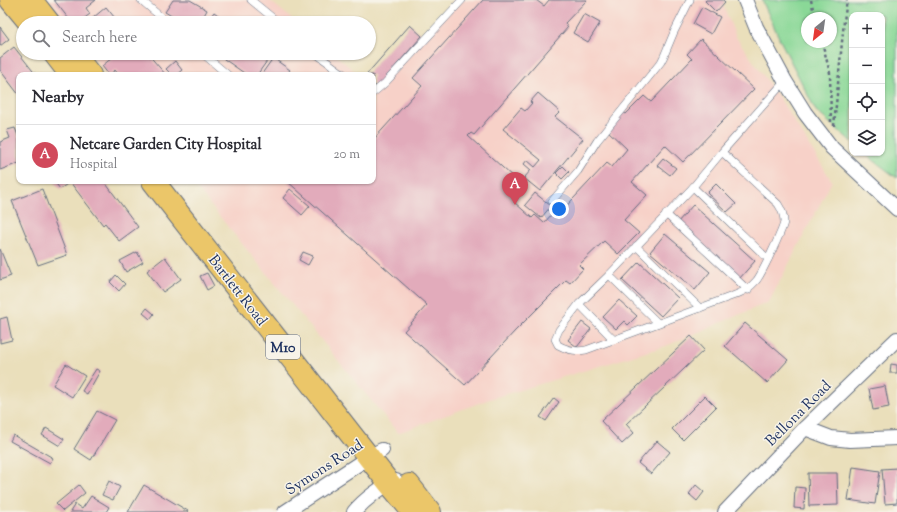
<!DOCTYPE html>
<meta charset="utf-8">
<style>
body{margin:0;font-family:"Sorts Mill Goudy",serif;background:#f7f7f7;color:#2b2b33}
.controls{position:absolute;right:12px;top:12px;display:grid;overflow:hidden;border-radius:8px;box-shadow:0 1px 3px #0004}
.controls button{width:36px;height:36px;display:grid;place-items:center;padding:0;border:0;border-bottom:1px solid #e1e1e2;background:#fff;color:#2b2b33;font:20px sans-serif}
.compass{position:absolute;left:801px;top:12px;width:36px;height:36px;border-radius:50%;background:#fff;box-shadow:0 1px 3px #0004;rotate:209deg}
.you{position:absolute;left:559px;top:209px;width:14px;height:14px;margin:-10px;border:3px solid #fff;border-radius:50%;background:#1a73e8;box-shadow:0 0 0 6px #1a73e833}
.badge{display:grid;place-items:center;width:26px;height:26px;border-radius:50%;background:#d1495b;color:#fff;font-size:13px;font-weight:700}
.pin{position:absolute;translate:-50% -33px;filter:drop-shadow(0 1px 2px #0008)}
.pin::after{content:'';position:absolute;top:21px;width:14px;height:12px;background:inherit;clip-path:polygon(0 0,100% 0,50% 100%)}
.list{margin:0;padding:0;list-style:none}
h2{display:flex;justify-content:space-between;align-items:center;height:52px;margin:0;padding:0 16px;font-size:17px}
h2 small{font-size:13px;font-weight:400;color:#7c7c81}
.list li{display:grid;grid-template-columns:26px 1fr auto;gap:12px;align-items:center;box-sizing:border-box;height:60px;padding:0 16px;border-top:1px solid #e1e1e2}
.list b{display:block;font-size:15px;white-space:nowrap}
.list p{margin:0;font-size:13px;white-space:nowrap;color:#7c7c81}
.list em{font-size:13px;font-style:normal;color:#7c7c81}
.icon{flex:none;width:22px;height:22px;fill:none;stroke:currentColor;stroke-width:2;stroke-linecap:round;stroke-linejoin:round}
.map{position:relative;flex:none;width:897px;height:512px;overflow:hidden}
.search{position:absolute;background:#fff;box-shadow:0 1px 3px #0004;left:16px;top:16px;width:360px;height:44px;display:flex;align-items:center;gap:10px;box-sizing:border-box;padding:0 14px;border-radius:22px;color:#7c7c81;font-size:15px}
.panel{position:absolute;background:#fff;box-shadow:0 1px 3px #0004;left:16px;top:72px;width:360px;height:112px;border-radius:8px}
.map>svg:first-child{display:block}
.built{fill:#f7d1c8}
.green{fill:#8ad897;stroke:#52847a;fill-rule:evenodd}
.building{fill:#e2abbb}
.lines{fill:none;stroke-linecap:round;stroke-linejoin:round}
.service-casing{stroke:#636d7f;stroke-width:8}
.minor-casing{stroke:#636d7f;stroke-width:16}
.primary-casing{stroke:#636d7f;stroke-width:24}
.path{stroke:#636d7f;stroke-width:2.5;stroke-dasharray:3 3;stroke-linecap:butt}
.service{stroke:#fff;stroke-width:7}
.minor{stroke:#fff;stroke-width:14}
.primary{stroke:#ebc669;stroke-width:22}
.labels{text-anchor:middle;stroke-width:3;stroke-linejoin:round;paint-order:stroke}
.shield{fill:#f7f3e8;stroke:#5d6a87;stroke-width:1}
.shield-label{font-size:14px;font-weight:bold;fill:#1b2f5e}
.street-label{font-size:15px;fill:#1b2f5e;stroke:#f7f3e8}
</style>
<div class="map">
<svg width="897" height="512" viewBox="0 0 897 512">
<rect width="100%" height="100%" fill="#f7f3e8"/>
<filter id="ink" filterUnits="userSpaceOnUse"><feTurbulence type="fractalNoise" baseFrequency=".025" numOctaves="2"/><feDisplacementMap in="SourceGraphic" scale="8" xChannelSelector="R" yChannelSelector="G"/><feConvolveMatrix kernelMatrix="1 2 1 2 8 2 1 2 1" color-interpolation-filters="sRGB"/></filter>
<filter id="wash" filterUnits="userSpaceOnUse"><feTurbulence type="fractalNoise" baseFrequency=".012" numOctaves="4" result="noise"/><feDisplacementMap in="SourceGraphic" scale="16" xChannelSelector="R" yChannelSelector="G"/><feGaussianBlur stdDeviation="0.9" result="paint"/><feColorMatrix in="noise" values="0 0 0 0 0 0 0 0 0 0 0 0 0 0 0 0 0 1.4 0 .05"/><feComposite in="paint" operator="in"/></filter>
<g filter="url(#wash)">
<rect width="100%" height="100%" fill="#eadfbb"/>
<!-- built -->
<g class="built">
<path d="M49 0H269L297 23H67Z"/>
<path d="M454 0H721L736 37 780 99 832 181 769 302 666 346 490 399 398 433 229 228 191 181H373V84L380 81 414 47Z"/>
<path d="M90 53H333L359 75H107Z"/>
</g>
<!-- green -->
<path class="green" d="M762 0H897V178L864 153H882V15H852V142L816 111 781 42ZM807 18H831V42H807Z"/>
<g id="blocks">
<!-- building -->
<g class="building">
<path d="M54 0H96L86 8 90 14 78 23H72Z"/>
<path d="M173 0H190L207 10 200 23H183L165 12Z"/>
<path d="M483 0H536L544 6 549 0H587L565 23 568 27 474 135 471 133 468 136 525 188 514 202 532 218 535 215 544 223 552 214 556 217 607 163 612 167 627 149 607 130 623 112 626 114 644 96 651 102 692 59 687 54 701 39 754 89 683 162 665 145 632 182 647 195 624 220 639 233 618 254 604 241 579 265 583 269 570 283 566 280 515 331 465 385 404 331 427 305 287 181H373V140L422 86 413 78Z"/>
<path d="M706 0H723L725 2 716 12 705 1Z"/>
<path d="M106 7 119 23H87Z"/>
<path d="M702 7 720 17 711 34 693 24Z"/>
<path d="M214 12 229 23H206Z"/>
<path d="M584 14 600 23 588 42 573 33Z"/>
<path d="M410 25 422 36 377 87 373 84V75H366Z"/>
<path d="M0 27 9 39 0 46Z"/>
<path d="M14 47 36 75H19V95L0 70V58Z"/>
<path d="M118 53H147L166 75H119L115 70 109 75 102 66Z"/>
<path d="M219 53H271L272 54 257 75H247L224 59 225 57Z"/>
<path d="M273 58 290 70 286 75H261Z"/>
<path d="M175 61 182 70 176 75H172L166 69Z"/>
<path d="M538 93 560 112 555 117 583 139 540 191 524 178 531 170 524 164 527 160 535 167 541 160 503 129 521 108 525 111 532 103 530 102Z"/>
<path d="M15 128 19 138V163L0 170V142L10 138 7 130Z"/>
<path d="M663 158 676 168 670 175 657 165Z"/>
<path d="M563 166 569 172 562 179 556 173Z"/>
<path d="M54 181H104L138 227 119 241 105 223 103 225 70 182 60 189Z"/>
<path d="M716 184 736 204 727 212 707 193Z"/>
<path d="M42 189 67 255 38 265 12 201Z"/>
<path d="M290 189 310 206 302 215 283 198Z"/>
<path d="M535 193 551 206 541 218 525 205Z"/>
<path d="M693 205 755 261 739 279 677 223Z"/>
<path d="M665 234 710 272 695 290 650 252Z"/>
<path d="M0 249 11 276 0 280Z"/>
<path d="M137 252 143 262 126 272 120 261Z"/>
<path d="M303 252 313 256 308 265 299 260Z"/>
<path d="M165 257 181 279 163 292 147 271Z"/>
<path d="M639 262 678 298 661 316 622 280Z"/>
<path d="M207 273 214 286 207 290 200 276Z"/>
<path d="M116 275 125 284 119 291 110 282Z"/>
<path d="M619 300 637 316 628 325 624 321 616 329 603 317Z"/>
<path d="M147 308 154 314 150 319 143 313Z"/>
<path d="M7 317 12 340 0 343V319Z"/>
<path d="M582 322 591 329 577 347 568 340Z"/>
<path d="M745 323 788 360 767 383 725 346Z"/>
<path d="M691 336 704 350 626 424 634 433 622 444 601 421Z"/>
<path d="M66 364 85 376 72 397 53 385Z"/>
<path d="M891 364 897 365V373H890Z"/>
<path d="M96 369 100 371 87 394 82 391Z"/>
<path d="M885 386 889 407 873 410 869 389Z"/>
<path d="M705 396 716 407 683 440 672 429Z"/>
<path d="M554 398 559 402 546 421 540 417Z"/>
<path d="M97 411 115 420 91 460 74 449Z"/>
<path d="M46 428 64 439 60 446 42 435Z"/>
<path d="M13 435 53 458 50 463 10 441Z"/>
<path d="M657 441 670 452 651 474 638 463Z"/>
<path d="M853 467 880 471 875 504 848 500Z"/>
<path d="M897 468V503L885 504 882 469Z"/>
<path d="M808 473H837L838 505 809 506Z"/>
<path d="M109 481 120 487 113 500 102 495Z"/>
<path d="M79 485 85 493 63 511 56 504Z"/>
<path d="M144 485 188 511 187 512H128Z"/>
<path d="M696 485 704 492 697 501 689 494Z"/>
<path d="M795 487 805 488 804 509 794 508Z"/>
<path d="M91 496 109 507 106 512H70L75 504 82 509Z"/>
</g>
</g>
</g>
<g filter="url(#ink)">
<use href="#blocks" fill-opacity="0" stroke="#636d7f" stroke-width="1"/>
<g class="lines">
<!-- service casing -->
<g class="service-casing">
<g id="service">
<path d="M141 0 168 23"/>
<path d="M251 0 279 23"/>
<path d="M202 53 228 75"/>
<path d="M315 53 345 75"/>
<path d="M373 93 385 83 462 0"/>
<path d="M722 152 778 204C782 210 784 215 784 222 783 229 761 276 756 281 750 288 743 292 735 295L586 350C575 352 567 350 558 345L555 339 559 330 579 304 609 275 693 187 722 152 785 81"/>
<path d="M693 187 768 259"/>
<path d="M552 201 578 171 597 141 661 62 664 56 674 32 690 0"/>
<path d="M666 214 748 290"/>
<path d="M636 246 700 308"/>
<path d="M609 275 658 323"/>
<path d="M579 304 614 340"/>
</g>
</g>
<!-- minor casing -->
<g class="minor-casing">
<g id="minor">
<path d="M745 0 756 27 785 81 805 113 832 148 897 209"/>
<path d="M805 428 831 438 850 440 897 438"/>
<path d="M285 512 369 457 382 450"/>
<path d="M354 512C364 500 382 486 396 481"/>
<path d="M725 512 805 428 897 339"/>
</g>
</g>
<!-- primary casing -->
<g class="primary-casing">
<g id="primary">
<path d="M11 0 30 23"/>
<path d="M31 0 49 23"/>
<path d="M54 53 71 75"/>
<path d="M73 53 90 75"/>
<path d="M153 181 389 483 413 512"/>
<path d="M409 485 430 512"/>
</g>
</g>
<!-- path -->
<g class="path">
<path d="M811 0 815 18"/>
<path d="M822 42 830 73 831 122"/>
<path d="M834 126 844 21 847 0"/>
</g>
<!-- service -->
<use href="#service" class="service"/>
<!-- minor -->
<use href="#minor" class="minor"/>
<!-- primary -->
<use href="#primary" class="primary"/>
</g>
</g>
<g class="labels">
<!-- shield labels -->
<rect class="shield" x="266" y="335" width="34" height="24" rx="3"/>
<g class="shield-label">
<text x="283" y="352">M10</text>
</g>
<!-- street labels -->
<g class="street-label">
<text transform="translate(238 290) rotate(52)" y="5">Bartlett Road</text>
<text transform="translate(798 413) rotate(-45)" y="5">Bellona Road</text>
<text transform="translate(324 467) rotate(-33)" y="5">Symons Road</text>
</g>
</g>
</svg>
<div class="controls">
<button>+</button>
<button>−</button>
<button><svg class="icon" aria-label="locate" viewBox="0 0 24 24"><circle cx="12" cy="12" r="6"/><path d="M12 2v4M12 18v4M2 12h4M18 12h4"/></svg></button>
<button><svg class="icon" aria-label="layers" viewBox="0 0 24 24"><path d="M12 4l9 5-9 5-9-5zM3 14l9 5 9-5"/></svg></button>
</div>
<svg class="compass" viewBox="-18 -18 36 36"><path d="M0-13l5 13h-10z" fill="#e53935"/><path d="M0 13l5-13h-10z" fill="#7c7c81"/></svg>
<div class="you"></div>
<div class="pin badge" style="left:515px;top:205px">A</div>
<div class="search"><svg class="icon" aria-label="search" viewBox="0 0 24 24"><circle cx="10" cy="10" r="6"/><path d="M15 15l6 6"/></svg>Search here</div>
<section class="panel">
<h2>Nearby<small></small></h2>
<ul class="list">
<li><span class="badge">A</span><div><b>Netcare Garden City Hospital</b><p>Hospital</p></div><em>20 m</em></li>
</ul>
</section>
</div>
